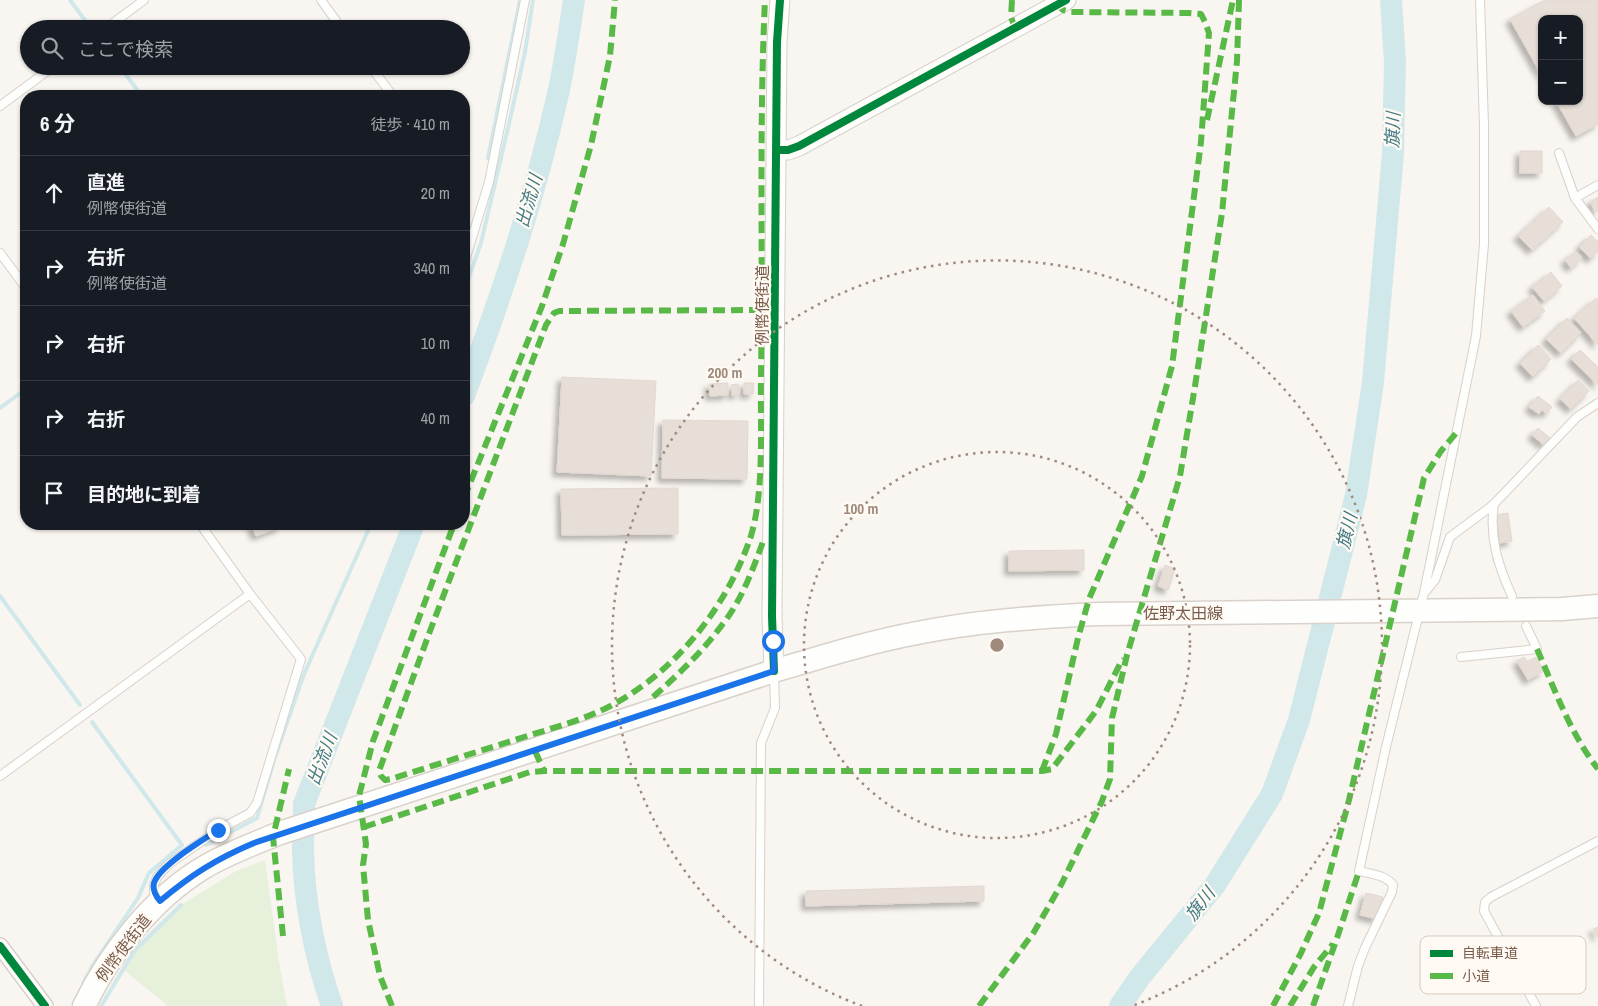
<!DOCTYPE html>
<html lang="ja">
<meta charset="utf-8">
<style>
body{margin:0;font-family:"Archivo Narrow","Noto Sans JP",sans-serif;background:#242831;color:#f1f3f6}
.controls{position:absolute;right:15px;top:15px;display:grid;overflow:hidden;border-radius:10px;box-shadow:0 1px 4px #0004}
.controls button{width:45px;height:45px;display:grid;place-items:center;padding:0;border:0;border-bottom:1px solid #363941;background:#171b24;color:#f1f3f6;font:25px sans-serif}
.stop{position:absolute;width:15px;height:15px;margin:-11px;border:4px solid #1a73e8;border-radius:50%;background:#fff}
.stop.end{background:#1a73e8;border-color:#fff;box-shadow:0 1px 5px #0008}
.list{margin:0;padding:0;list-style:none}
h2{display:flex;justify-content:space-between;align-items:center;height:65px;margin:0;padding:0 20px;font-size:21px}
h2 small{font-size:16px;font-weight:400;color:#9ea1a6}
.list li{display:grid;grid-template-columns:32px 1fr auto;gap:15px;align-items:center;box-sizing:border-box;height:75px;padding:0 20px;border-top:1px solid #363941}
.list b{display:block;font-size:19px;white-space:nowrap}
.list p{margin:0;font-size:16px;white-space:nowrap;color:#9ea1a6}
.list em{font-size:16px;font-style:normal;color:#9ea1a6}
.icon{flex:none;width:28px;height:28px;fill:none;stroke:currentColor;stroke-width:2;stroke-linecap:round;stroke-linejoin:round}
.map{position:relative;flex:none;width:1598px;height:1006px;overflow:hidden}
.search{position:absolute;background:#171b24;box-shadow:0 1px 4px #0004;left:20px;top:20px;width:450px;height:55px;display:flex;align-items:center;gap:12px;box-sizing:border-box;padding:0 18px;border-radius:28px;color:#9ea1a6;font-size:19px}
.panel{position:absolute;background:#171b24;box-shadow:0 1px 4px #0004;left:20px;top:90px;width:450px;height:440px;border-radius:20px}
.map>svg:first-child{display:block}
.green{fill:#e7f0db}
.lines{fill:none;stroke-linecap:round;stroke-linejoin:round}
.stream{stroke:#d0e8ea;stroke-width:4}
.river{stroke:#d0e8ea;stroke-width:22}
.building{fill:#e6ded7;stroke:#e2d8d2;filter:url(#shadow)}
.service-casing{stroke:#d7d1cb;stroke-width:10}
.minor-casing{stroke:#d7d1cb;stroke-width:18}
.tertiary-casing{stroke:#d7d1cb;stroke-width:21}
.secondary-casing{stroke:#d9d2cb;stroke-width:25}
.service{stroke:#fefefd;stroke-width:8}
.minor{stroke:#fefefd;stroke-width:15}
.tertiary{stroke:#fefefd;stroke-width:19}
.secondary{stroke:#fefefd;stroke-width:22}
.quiet{stroke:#58b947;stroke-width:6;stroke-dasharray:12 6;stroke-linecap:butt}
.cycleway-casing{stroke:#fffaf3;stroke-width:11}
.cycleway{stroke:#00873e;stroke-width:8}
.route{stroke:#1a73e8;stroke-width:6}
.ring{fill:none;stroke:#9f8a7d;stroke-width:2.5;stroke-dasharray:2.5 5}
.labels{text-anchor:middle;stroke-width:4.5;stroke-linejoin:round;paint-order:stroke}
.street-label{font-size:16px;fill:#7a5c4d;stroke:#fffaf3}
.water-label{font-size:18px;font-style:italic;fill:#437c86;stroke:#fffaf3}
.key{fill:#fffaf3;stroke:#d7cbc1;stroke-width:1}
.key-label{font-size:14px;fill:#7a5c4d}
.centre{fill:#9f8a7d;stroke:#fffaf3;stroke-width:2.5}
.ring-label{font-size:15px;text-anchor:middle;font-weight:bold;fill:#9f8a7d;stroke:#fffaf3;stroke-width:4.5;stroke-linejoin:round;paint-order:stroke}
</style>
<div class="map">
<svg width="1598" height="1006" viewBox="0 0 1598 1006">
<defs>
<filter id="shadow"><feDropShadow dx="-4.5" dy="4.5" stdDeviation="2.5" flood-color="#0004"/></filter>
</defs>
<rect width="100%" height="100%" fill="#f9f5f0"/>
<!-- green -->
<path class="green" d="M265 860 279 962 287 1006H168L123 969 134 952 181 905 236 871Z"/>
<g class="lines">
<!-- stream -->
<g class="stream">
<path d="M70 0 90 27"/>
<path d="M119 66 142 96"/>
<path d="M488 158 520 0"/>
<path d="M464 291 481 243 509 124 525 52 533 0"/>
<path d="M0 408 26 389"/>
<path d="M0 596 80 705"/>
<path d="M206 845 257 818 275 757 304 674 371 524"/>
<path d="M83 984 93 965 138 898 149 873 182 845 92 722"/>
<path d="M101 1006 135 950 181 905"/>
</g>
<!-- river -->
<g class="river">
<path d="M464 396C501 297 535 197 558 94 565 63 569 31 574 0"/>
<path d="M332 1006C315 958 304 901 303 851 303 835 304 820 304 804L414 524"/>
<path d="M1120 1006 1140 977 1215 885 1272 794 1299 720 1356 495 1373 382 1393 153 1395 61 1391 0"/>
</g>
</g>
<!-- building -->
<g class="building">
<path d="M1545 0H1598V124L1576 136 1556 101H1579V19H1542V76L1510 19Z"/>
<rect x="1520" y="151" width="22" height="22"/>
<path d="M1598 197V211L1596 212 1590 202Z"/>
<path d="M1549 207 1563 222 1532 250 1518 236Z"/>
<path d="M1591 235 1598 242V251L1591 259 1579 247Z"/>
<path d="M1576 251 1582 258 1571 268 1565 260Z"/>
<path d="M1551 272 1562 286 1544 301 1532 287Z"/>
<path d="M1533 295 1545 311 1523 327 1511 311Z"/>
<path d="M1596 298 1598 300V345L1574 318Z"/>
<path d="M1567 318 1581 333 1561 353 1546 339Z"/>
<path d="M1538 345 1551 359 1533 377 1520 363Z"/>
<path d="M1580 350 1598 367V385L1571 359Z"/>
<path d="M562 377 656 381 651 476 557 472Z"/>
<path d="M1578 380 1589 391 1571 409 1560 399Z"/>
<path d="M728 383V395L710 396 709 384Z"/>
<path d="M744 383H754L753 394H744Z"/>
<path d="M738 384 739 394 732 395 731 385Z"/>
<path d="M1538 396 1552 407 1546 414 1542 410 1539 414 1529 407Z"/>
<path d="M663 420 748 421 747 479 662 478Z"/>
<path d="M1538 428 1550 438 1544 445 1532 435Z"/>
<path d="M678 488V534L562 535 561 489Z"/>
<path d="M1508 513 1512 541 1500 543 1496 515Z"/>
<path d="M251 524H280L281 527 256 536Z"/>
<path d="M1084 550V570L1009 571V551Z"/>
<path d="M1165 565 1175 569 1168 590 1158 586Z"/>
<path d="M1524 657 1527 662 1536 657 1544 671 1528 680 1517 661Z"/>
<path d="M984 886V901L806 906V891Z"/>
<path d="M1366 893 1383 897 1377 919 1360 915Z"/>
<path d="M1598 927V938L1593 929Z"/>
</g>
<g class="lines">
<!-- service casing -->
<g class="service-casing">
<g id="service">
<path d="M321 0 342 29"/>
<path d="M105 29 144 0"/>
<path d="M370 66 393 96"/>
<path d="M0 106 54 66"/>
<path d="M1559 153 1575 198 1598 229"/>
<path d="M1575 198 1598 185"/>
<path d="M0 253 26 288"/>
<path d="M464 264 489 182 525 0"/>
<path d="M1494 504C1489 537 1498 566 1512 596"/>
<path d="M1426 591 1435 580 1450 537 1493 505 1577 417 1598 403"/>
<path d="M1461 657 1537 649 1526 626"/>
<path d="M0 776 250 594"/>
<path d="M159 900 154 893V885L157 877 169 864 218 830 250 813 257 803 301 659 250 594 200 524"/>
<path d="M759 1006 761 743 775 708 774 673"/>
<path d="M1348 1006 1358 966 1365 948 1392 892 1393 885C1386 875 1371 874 1359 871L1386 747 1424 593 1476 336 1484 244V125L1480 0"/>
<path d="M1536 1006 1484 911 1485 902 1491 897 1598 841"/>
</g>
</g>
<!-- minor casing -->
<g class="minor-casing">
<path id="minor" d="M0 946 45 1006"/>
</g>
<!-- tertiary casing -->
<g class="tertiary-casing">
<g id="tertiary">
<path d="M777 150H788L799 146 1066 0"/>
<path d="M774 671 772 616 777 42 780 0"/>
</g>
</g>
<!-- secondary casing -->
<g class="secondary-casing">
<path id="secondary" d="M84 1006C109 954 153 898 203 868 227 853 254 844 280 833L774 671C821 657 869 642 917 633 977 621 1038 617 1098 614L1562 609 1598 606"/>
</g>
<!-- service -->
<use href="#service" class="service"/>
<!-- minor -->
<use href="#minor" class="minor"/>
<!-- tertiary -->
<use href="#tertiary" class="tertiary"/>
<!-- secondary -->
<use href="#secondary" class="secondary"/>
<!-- quiet -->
<g class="quiet">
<path d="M1012 0 1011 17 1015 28"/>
<path d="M1207 120 1233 0"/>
<path d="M761 310 559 311 554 313 546 325 430 631 379 771 381 776 385 780 391 779C435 765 480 751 524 737 559 726 595 717 626 697 684 661 728 602 750 539 765 493 760 424 761 375 763 250 759 125 765 0"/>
<path d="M464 498 542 306 563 244 591 145 610 56 615 0"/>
<path d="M1537 649C1555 690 1570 733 1598 769"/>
<path d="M653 697C678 675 702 652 722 625 742 600 753 569 764 539"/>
<path d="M535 751 544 771"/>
<path d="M1042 771 1056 734 1078 638 1089 599 1142 476 1172 366 1201 142 1209 33 1205 22 1201 14 1189 13 1071 12 1063 10 1057 5"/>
<path d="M364 827 530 772 544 771H1042L1052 769 1096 711 1120 664 1124 659"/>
<path d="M283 936 273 837 289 769"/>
<path d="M392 1006 380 976 368 920 363 865 366 844 359 796 373 741 454 524"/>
<path d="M979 1006 1034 932 1062 883 1102 801 1110 779 1112 718 1127 655 1180 476 1195 386 1222 213 1237 61 1239 0"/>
<path d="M1273 1006 1301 953 1319 913 1349 800 1424 478 1441 451 1457 432"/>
<path d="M1290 1006 1314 967 1333 944"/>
<path d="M1313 1006 1337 938 1359 871"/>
</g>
<!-- cycleway casing -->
<g class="cycleway-casing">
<g id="cycleway">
<path d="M777 150H788L799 146 1066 0"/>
<path d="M774 671 772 616 777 42 780 0"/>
<path d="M0 946 45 1006"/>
</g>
</g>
<!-- cycleway -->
<use href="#cycleway" class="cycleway"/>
</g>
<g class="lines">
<!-- route -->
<path class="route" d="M218 830C203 840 159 866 154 883 152 890 156 896 160 901 191 875 216 859 254 843L774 671 773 641"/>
</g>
<!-- distance rings -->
<g class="ring">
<circle cx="997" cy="645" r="193"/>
<path d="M862 1006A385 385 0 1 1 1132 1006"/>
</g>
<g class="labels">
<!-- street labels -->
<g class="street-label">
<text transform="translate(762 305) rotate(-90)" y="6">例幣使街道</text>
<text x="1183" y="619">佐野太田線</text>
<text transform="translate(123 948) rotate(-53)" y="6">例幣使街道</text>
</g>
<!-- water labels -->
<g class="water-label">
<text transform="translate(1393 130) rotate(-88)" y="6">旗川</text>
<text transform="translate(529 201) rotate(-74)" y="6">出流川</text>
<text transform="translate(1347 531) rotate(-76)" y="6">旗川</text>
<text transform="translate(322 759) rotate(-69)" y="6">出流川</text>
<text transform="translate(1200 904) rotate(-52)" y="6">旗川</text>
</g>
</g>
<!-- legend -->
<rect x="1420" y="936" width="166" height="58" rx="8" class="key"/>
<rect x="1430" y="950" width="23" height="7" fill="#00873e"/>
<rect x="1430" y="973" width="23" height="6" fill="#58b947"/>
<g class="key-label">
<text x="1462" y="958">自転車道</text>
<text x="1462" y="981">小道</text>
</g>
<circle cx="997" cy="645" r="8" class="centre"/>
<g class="ring-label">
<text x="725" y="378">200 m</text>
<text x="861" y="514">100 m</text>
</g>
</svg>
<div class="controls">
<button>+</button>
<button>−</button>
</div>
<div class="stop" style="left:773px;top:641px"></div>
<div class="stop end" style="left:218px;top:830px"></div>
<div class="search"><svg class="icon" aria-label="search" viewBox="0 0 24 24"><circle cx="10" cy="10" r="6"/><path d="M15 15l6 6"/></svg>ここで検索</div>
<section class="panel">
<h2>6 分<small>徒歩 · 410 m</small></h2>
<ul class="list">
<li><svg class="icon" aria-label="ahead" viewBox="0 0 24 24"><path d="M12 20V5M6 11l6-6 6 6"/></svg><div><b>直進</b><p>例幣使街道</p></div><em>20 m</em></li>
<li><svg class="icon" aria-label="right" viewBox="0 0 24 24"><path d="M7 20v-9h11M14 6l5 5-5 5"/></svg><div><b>右折</b><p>例幣使街道</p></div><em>340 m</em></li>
<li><svg class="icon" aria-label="right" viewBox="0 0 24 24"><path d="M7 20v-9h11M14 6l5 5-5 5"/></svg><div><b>右折</b></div><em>10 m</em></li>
<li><svg class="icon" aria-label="right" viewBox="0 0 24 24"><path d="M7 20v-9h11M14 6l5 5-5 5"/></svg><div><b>右折</b></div><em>40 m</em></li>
<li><svg class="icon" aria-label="arrive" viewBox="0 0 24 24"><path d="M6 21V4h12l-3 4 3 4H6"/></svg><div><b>目的地に到着</b></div></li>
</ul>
</section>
</div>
